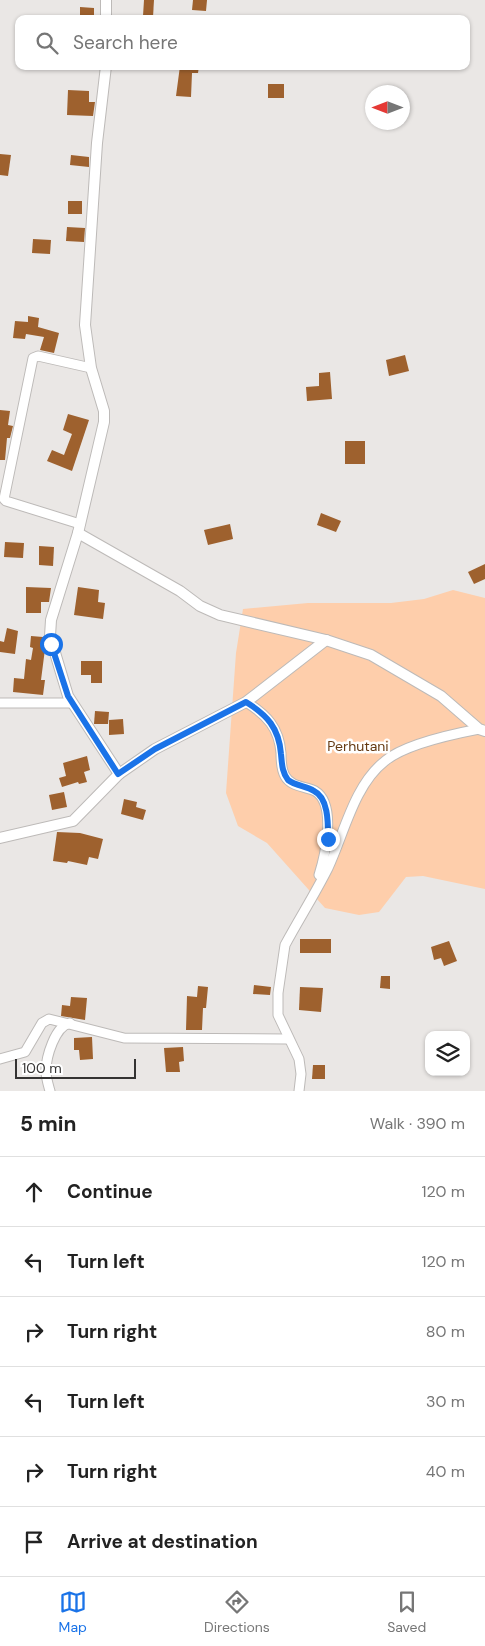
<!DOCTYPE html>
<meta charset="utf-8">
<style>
body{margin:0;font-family:"DM Sans",sans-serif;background:#f2f2f2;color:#222}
.controls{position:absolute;right:15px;bottom:15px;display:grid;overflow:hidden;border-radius:10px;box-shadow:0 1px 4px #0004}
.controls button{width:45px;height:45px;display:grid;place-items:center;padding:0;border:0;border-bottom:1px solid #e0e0e0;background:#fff;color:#222;font:25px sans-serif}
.compass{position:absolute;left:365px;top:85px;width:45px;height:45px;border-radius:50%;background:#fff;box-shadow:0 1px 4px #0004;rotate:270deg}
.scale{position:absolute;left:15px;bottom:12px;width:121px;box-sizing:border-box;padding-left:5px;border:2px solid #343332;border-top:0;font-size:14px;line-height:18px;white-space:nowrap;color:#343332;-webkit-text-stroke:4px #fff;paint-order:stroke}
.stop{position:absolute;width:15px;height:15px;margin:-11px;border:4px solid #1a73e8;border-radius:50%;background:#fff}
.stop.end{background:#1a73e8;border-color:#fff;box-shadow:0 1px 5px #0008}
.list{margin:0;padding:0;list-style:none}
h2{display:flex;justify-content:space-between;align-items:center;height:65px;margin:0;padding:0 20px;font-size:21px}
h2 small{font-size:16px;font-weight:400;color:#767676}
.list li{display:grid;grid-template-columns:32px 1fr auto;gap:15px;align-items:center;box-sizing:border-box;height:70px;padding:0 20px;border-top:1px solid #e0e0e0}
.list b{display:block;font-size:19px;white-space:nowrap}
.list em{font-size:16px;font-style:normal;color:#767676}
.icon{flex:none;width:28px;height:28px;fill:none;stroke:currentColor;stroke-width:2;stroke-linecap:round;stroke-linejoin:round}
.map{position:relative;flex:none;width:485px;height:1091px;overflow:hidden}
.search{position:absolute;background:#fff;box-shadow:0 1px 4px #0004;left:15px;right:15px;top:15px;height:55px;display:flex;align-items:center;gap:12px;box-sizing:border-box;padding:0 18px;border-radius:10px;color:#767676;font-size:19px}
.sheet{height:485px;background:#fff}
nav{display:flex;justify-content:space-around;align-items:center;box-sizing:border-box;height:70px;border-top:1px solid #e0e0e0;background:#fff;font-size:14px;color:#767676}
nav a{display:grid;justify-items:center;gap:2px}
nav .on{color:#1a73e8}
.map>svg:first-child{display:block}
.green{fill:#feceab}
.building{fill:#9e612e}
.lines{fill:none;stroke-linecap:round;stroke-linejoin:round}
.minor-casing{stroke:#bdbab8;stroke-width:11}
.tertiary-casing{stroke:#bdbab8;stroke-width:12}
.minor{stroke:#fff;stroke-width:9}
.tertiary{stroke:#fff;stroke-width:10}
.route{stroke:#1a73e8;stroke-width:6}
.labels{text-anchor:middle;stroke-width:5;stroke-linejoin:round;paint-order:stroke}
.park-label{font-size:14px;fill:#653a13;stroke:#fff}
</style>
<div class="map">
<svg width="485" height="1091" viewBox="0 0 485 1091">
<rect width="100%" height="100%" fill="#eae7e5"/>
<!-- green -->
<path class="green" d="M453 590 485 598V889L423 876 406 877 379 912 359 915 325 908 267 843 238 826 226 793 236 653 243 609 308 603H391L424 599Z"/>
<!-- building -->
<g class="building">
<path d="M144 0H154L153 17 143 16Z"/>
<path d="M193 0H207L206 11 192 10Z"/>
<path d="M80 7 94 8V19H80Z"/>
<path d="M180 66H199L198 73H192L191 97 176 96Z"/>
<rect x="268" y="84" width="16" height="14"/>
<path d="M68 90 89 91V102H95L93 116 67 115Z"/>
<path d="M0 154 11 155 8 176 0 175Z"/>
<path d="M71 155 89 157V167L70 165Z"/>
<rect x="68" y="201" width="14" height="13"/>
<path d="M67 227 85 228 84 242 66 241Z"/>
<path d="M33 239 51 240 50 254 32 253Z"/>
<path d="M28 316 39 318 38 327 59 333 54 353 40 350 44 337 26 334 25 339 13 338 15 321 28 322Z"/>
<path d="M405 355 409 371 389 376 386 360Z"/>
<path d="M330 372 332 399 307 401 306 387 319 386V373Z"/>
<path d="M0 410 10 411 8 425 13 426 10 438H7L5 460H0Z"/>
<path d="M68 414 89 420 72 471 47 461 52 450 64 455 72 434 63 430Z"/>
<rect x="345" y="441" width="20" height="23"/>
<path d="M321 513 341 521 336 532 317 525Z"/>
<path d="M230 524 233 539 208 545 204 530Z"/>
<path d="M5 542 24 543 23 558 4 557Z"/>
<path d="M39 546 54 547 53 566 39 565Z"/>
<path d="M485 564V579L474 584 468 572Z"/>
<path d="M26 587 51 588 49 602H41V613H26Z"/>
<path d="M78 587 99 590 98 602 105 603 103 619 74 615Z"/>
<path d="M7 628 18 631 15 654 0 652V641L4 642Z"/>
<path d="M31 636 43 637 47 649H45L41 680H45L43 695 13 692 14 678 24 679 26 659 31 660 33 648 30 647Z"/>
<path d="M81 661H102V683H91V675H81Z"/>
<path d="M95 711 109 712 108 724H94Z"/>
<path d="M123 719 124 734 109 735V720Z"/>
<path d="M87 756 90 770 84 772 87 782 79 784 78 782 62 787 59 778 66 776 63 763Z"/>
<path d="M64 792 67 807 52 810 49 795Z"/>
<path d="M124 799 137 802 136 807 146 810 143 820 121 814Z"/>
<path d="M57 832 80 833 103 839 98 859 89 857 87 865 68 861 67 863 53 861Z"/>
<rect x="300" y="939" width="31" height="14"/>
<path d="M449 941 457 961 444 966 441 958 434 960 431 947Z"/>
<path d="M381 976H390V989L380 988Z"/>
<path d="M254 985 271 987 270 995 253 994Z"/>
<path d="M198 986 208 987 206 1008H203L202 1030H186L187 996 197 997Z"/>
<path d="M300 987 323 988 321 1012 299 1010Z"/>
<path d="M71 997 87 998 85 1020 61 1016 62 1005 70 1006Z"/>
<path d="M92 1037 93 1059 80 1060 79 1050H74V1038Z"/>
<path d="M183 1047 184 1061 179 1062 180 1072H166L164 1048Z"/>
<path d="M313 1065H325V1079H312Z"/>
</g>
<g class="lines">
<!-- minor casing -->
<g class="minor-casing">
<g id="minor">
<path d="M80 524 6 501 4 499 33 358 38 356 91 368"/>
<path d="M246 702C267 715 279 728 281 753 281 760 281 769 285 776 291 787 305 786 315 791 337 804 325 856 319 875"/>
<path d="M0 703H72"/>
<path d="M0 1059 25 1052 42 1023 49 1019 124 1038 287 1039"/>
<path d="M50 1091C48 1084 46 1078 46 1071 46 1057 55 1026 70 1023"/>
<path d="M299 1091 301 1074 299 1059 278 1015V993L285 945C299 919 315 894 328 868 344 834 354 785 385 761 405 744 453 734 479 729"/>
</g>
</g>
<!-- tertiary casing -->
<g class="tertiary-casing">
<g id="tertiary">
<path d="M106 19V0"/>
<path d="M78 533 180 591 200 606 220 615 326 640 371 655 441 696 479 729 485 731"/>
<path d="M119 774 155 749 246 702 326 640"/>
<path d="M0 838 73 821 119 774 68 696 50 636 51 620 78 533 104 422V411L91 368 85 325 97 143 106 66"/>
</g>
</g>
<!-- minor -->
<use href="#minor" class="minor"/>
<!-- tertiary -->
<use href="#tertiary" class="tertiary"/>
</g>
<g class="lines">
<!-- route -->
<path class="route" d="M51 644 68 696 118 774 155 749 246 702C267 715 279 728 281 754 282 764 282 772 288 780 296 786 306 786 314 791 329 798 328 825 328 839"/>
</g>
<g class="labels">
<!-- park labels -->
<g class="park-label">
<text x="358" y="751">Perhutani</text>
</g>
</g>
</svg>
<div class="controls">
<button><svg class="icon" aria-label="layers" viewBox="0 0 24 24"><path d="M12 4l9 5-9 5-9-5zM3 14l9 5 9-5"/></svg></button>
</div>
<svg class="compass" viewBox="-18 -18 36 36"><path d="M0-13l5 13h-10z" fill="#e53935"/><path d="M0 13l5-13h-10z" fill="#767676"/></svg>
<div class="scale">100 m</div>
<div class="stop" style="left:51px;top:644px"></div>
<div class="stop end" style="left:328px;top:839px"></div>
<div class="search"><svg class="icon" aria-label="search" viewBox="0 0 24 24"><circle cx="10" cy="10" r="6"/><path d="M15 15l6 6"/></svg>Search here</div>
</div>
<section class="sheet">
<h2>5 min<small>Walk · 390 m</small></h2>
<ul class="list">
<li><svg class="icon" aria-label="ahead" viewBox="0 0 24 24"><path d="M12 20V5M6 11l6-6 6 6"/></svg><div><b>Continue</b></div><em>120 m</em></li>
<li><svg class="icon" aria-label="left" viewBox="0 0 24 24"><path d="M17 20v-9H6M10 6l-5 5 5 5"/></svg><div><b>Turn left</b></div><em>120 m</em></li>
<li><svg class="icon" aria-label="right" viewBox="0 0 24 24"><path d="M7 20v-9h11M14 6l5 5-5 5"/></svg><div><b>Turn right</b></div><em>80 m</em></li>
<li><svg class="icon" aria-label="left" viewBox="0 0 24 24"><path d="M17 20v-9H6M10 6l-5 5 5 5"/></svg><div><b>Turn left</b></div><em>30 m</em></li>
<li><svg class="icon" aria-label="right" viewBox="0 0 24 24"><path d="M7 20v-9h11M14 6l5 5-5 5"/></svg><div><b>Turn right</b></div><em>40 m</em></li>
<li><svg class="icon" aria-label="arrive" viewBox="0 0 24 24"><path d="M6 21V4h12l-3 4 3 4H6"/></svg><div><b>Arrive at destination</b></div></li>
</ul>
</section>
<nav>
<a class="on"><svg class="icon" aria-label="map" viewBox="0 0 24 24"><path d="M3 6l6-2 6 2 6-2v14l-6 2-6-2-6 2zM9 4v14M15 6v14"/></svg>Map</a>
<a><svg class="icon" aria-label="directions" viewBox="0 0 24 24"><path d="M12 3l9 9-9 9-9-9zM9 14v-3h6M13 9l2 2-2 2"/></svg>Directions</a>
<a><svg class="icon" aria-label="saved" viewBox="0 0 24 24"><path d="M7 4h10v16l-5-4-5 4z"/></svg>Saved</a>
</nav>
